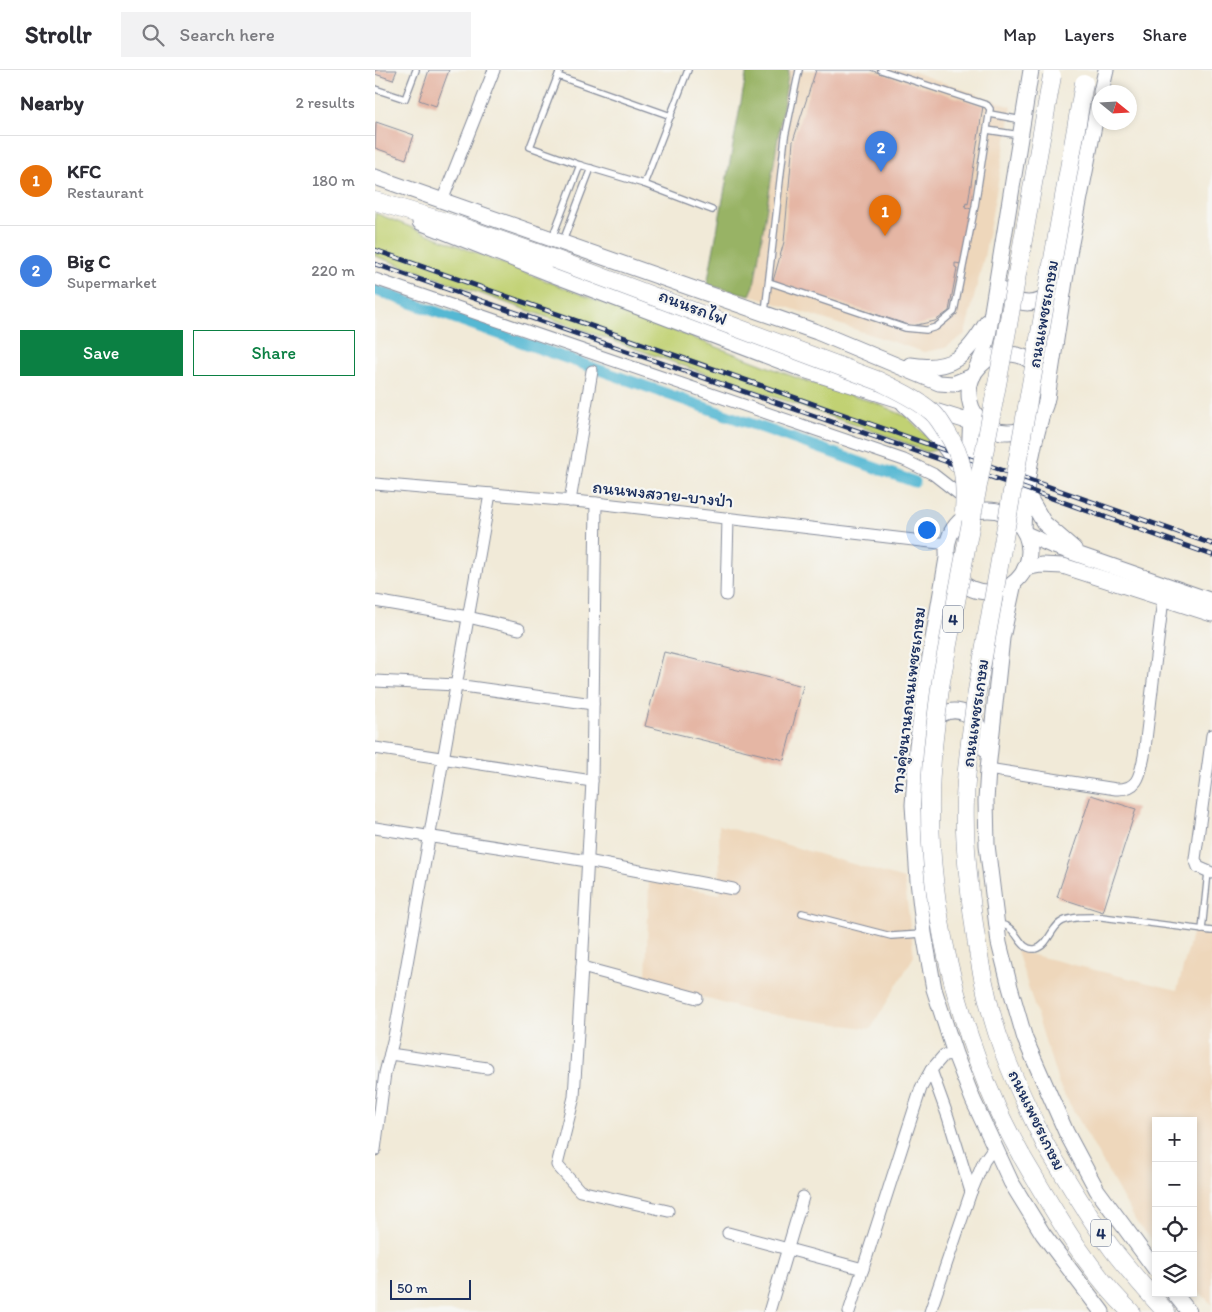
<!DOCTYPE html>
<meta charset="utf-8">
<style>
body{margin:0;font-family:Itim,"Playpen Sans Thai",sans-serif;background:#f2f2f3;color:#2b2b33}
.controls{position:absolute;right:15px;bottom:15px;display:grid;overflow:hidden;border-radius:0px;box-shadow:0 2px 8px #0003}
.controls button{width:45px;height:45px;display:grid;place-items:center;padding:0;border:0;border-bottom:1px solid #e1e1e2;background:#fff;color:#2b2b33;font:25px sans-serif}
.compass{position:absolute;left:717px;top:15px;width:45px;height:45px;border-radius:50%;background:#fff;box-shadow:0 2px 8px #0003;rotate:108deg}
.scale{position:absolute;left:15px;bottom:12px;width:81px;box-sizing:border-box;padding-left:5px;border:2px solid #1b2f5e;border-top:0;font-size:14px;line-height:18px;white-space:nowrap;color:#1b2f5e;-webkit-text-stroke:4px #f6f6f2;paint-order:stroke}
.you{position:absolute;left:551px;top:459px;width:18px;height:18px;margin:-12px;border:4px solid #fff;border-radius:50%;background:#1a73e8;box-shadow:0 0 0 8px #1a73e833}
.badge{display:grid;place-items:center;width:32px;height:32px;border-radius:50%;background:#0b8043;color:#fff;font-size:16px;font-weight:700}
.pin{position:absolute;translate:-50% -41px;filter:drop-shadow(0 1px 2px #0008)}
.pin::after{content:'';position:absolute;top:26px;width:18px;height:15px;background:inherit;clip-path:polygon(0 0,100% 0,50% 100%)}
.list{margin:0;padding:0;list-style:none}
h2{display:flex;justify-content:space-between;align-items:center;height:65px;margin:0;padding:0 20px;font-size:21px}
h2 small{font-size:16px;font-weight:400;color:#7c7c81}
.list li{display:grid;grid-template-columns:32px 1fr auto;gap:15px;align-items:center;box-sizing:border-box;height:90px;padding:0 20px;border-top:1px solid #e1e1e2}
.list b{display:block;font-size:19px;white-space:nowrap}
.list p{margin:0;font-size:16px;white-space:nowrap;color:#7c7c81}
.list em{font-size:16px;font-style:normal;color:#7c7c81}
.actions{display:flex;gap:10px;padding:15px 20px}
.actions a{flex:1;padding:11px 0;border:1px solid #0b8043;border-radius:0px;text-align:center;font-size:18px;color:#0b8043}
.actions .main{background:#0b8043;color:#fff}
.icon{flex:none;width:28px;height:28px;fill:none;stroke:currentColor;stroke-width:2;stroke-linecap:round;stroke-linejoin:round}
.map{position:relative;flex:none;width:837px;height:1242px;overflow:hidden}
header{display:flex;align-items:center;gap:30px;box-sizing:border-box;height:70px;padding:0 25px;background:#fff;border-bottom:1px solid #e1e1e2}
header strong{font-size:24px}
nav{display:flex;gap:28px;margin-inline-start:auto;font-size:18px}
.search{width:350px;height:45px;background:#f2f2f3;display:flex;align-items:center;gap:12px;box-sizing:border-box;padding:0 18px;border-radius:0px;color:#7c7c81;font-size:19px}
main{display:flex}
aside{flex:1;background:#fff}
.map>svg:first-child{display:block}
.built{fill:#eed7bb}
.green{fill:#c1d173;stroke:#6e8068}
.forest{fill:#98b365;stroke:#5a7162}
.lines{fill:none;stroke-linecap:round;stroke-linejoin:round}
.canal{stroke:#55b8d3;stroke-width:11}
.building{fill:#e5b6a4}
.service-casing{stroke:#868c9b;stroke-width:8}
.minor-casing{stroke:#868c9b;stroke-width:13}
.secondary-casing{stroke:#868c9b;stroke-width:17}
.trunk-casing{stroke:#868c9b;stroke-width:19}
.service{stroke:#fff;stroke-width:5.5}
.minor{stroke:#fff;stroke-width:11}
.secondary{stroke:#fff;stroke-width:15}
.trunk{stroke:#fff;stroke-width:18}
.rail-casing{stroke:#1b2f5e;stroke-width:5}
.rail{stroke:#f6f6f2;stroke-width:3;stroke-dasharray:9;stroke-linecap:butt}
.trunk-bridge-casing{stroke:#868c9b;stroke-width:19;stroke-linecap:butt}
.trunk-bridge{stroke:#fff;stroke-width:18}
.labels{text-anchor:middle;stroke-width:4.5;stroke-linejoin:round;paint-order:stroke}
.shield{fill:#f6f6f2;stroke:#5d6b8a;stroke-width:1}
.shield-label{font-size:16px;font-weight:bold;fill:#1b2f5e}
.street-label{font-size:18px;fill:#1b2f5e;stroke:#f6f6f2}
</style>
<header>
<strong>Strollr</strong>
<div class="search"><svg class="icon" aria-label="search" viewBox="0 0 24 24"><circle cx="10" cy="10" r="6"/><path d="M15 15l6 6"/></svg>Search here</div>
<nav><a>Map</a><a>Layers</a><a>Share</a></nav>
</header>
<main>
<aside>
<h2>Nearby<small>2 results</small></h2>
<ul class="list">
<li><span class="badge" style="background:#e8710a">1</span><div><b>KFC</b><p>Restaurant</p></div><em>180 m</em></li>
<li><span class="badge" style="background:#3f7fe0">2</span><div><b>Big C</b><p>Supermarket</p></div><em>220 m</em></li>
</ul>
<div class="actions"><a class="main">Save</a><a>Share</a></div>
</aside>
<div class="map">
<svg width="837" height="1242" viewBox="0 0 837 1242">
<rect width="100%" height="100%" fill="#f6f6f2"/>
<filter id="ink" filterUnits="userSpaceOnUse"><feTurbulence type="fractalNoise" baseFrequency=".02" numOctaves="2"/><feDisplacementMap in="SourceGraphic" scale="10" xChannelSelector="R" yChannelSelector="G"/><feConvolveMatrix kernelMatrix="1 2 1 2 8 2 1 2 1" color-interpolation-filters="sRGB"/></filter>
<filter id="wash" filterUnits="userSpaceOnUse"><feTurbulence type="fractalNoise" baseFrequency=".0096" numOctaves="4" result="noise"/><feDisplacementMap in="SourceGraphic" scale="20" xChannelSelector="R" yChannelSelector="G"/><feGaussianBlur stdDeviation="1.12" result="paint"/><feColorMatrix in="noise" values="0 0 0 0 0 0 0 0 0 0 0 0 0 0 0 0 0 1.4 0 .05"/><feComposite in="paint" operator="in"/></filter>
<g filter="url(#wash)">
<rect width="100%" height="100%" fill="#f1ead8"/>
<!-- built -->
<g class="built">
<path d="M414 0H533L637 37 609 187 590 264 570 278 549 282 375 225 379 216Z"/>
<path d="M344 755 529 809 539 886 496 959 375 941 271 911 274 812 345 824Z"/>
<path d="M818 861 837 864V1235L818 1215V1051H781V1174L762 1153 684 1015 642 881 802 920Z"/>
</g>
<!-- green -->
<path class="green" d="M0 143 238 237 430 311 501 333 532 347 551 366 561 380 551 382 521 369 326 302 0 186Z"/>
<!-- forest -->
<path class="forest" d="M372 0H414L379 216 375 225 332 215Z"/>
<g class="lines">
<!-- canal -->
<path class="canal" d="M0 220 540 412"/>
</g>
<g id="blocks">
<!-- building -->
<g class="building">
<path d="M0 0H22L18 10 0 4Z"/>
<path d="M54 0H74L61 36 44 30Z"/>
<path d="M441 0H495L608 36 593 134 591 133 590 137 596 139 589 186 586 194 580 193V197L582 198 574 241 560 251 537 256 398 211 409 172 418 71Z"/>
<path d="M1 52 39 65 31 89 0 78Z"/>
<path d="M289 582 428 616 409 690 270 656Z"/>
<path d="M716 725 761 739 728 842 682 827Z"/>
</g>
</g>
</g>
<g filter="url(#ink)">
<use href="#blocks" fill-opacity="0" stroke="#868c9b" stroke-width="1"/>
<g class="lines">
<!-- service casing -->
<g class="service-casing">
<g id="service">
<path d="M183 6 296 46"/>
<path d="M0 19 30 29 41 0"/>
<path d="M615 44 647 50"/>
<path d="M612 60 645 65"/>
<path d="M205 95 269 114 313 0"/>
<path d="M269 114 337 140"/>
<path d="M177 168 205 95 155 77 185 0"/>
<path d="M188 171 216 98"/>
<path d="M394 212 530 258 551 260 561 257 579 242 600 136 615 39 612 35 506 0"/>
<path d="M390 242 410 67 424 0"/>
<path d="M427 843 516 866 547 864"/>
<path d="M623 854C644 855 643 881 660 879 674 876 676 856 688 851 699 846 715 847 727 847L837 861"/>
<path d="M827 860 833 802"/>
</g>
</g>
<!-- minor casing -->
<g class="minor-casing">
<g id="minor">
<path d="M67 131 119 0"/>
<path d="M0 209 529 390 558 404 585 425"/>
<path d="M0 414 221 433 573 474"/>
<path d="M195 431 217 301"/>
<path d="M221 433 217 711 207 897 199 1027 182 1095 205 1121 293 1141"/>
<path d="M351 525 353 449"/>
<path d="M0 531 93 547 144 559"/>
<path d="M0 611 81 615 218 634"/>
<path d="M837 665 820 789 823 797 837 803"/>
<path d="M0 678 217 711"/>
<path d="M613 699 741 719C764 720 765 704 769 686L788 529"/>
<path d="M0 758 212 791 358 819"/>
<path d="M207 897 322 928"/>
<path d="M15 984 112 998"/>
<path d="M556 1000 573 1047 596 1122"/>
<path d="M0 1080 10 1003 19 967 115 424"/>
<path d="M353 1163 488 1199"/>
<path d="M394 1242 428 1127"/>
<path d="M474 1242 546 1018 556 1000 569 985 580 984"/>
<path d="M555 1242 596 1122 609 1091 619 1077"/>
</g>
</g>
<!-- secondary casing -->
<g class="secondary-casing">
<g id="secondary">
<path d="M726 22 731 0"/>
<path d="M0 107 442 262 564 313 578 314 598 306"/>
<path d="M45 152 174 203 429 300 627 362"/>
<path d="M630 221C642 238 664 235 679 223"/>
<circle cx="633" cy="323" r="39"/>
<path d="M535 295C576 302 592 286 612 252"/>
<path d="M601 299 609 282 613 266 656 0"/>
<path d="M672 328 695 178 724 30"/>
<path d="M529 334C549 352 568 371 581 394"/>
<path d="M589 409 594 389 596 345"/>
<path d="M651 422 669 453 699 479"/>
<circle cx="613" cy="481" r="41"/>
<path d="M648 459C649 420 656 382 667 344"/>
<path d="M651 464 676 475 837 531"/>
<path d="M572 488 551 610 542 676 538 735 543 811 549 863 559 919 580 984 598 1030 636 1112 668 1164 727 1242"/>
<path d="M650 498 666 495 688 496 837 544"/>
<path d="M639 513 627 568 613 699 611 731 612 775 624 873 635 917 650 969 691 1062 722 1120 781 1200"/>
<path d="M554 653C580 628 608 645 609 678"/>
<path d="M799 1223 814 1242"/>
</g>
</g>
<!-- trunk casing -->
<g class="trunk-casing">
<g id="trunk">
<path d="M0 131 84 156 179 189"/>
<path d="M671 1076C693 1111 713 1147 738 1180 755 1202 773 1222 791 1242"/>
<path d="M646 1085C678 1139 710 1198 756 1242"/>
</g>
</g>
<!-- service -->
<use href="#service" class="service"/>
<!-- minor -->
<use href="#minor" class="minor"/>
<!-- secondary -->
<use href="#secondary" class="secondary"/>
<!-- trunk -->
<use href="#trunk" class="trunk"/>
<!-- rail casing -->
<g class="rail-casing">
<g id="rail">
<path d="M0 180 837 474"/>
<path d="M0 194 651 419 837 485"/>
</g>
</g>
<!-- rail -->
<use href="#rail" class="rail"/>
<!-- trunk-bridge casing -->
<g class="trunk-bridge-casing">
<g id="trunk-bridge">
<path d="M179 189 504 311C522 320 542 329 557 342 563 347 567 355 571 361 589 389 591 410 589 442"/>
<path d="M671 1076C656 1045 641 1015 629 983 609 929 600 870 594 813 591 786 589 757 590 730 591 693 597 657 602 621L709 13"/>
<path d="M646 1085C638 1070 629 1054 622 1038 580 943 554 836 555 732 555 692 561 651 566 611L630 272 677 6"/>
</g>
</g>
<!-- trunk-bridge -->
<use href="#trunk-bridge" class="trunk-bridge"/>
</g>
</g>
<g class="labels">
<!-- shield labels -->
<g class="shield">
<rect x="568" y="535.5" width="20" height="27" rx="4"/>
<rect x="716" y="1149.5" width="20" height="27" rx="4"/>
</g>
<g class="shield-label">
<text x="578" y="555">4</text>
<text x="726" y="1169">4</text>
</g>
<!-- street labels -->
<g class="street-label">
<text transform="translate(318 237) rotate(21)" y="6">ถนนรถไฟ</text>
<text transform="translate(668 244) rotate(-80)" y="6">ถนนเพชรเกษม</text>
<text transform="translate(288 424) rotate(6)" y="6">ถนนพงสวาย-บางป่า</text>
<text transform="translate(533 630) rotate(-83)" y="6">ทางคู่ขนานถนนเพชรเกษม</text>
<text transform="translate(600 643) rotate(-82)" y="6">ถนนเพชรเกษม</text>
<text transform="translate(662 1050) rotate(64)" y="6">ถนนเพชรเกษม</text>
</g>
</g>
</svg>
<div class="controls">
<button>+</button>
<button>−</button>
<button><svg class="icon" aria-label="locate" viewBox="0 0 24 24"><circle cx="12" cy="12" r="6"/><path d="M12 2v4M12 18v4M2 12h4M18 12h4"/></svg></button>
<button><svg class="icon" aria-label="layers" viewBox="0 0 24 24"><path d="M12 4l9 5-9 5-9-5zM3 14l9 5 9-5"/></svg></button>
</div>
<svg class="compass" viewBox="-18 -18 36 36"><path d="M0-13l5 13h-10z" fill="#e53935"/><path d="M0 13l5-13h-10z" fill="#7c7c81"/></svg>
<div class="scale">50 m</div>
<div class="you"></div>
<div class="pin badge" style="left:510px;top:166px;background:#e8710a">1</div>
<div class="pin badge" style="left:506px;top:102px;background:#3f7fe0">2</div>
</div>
</main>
